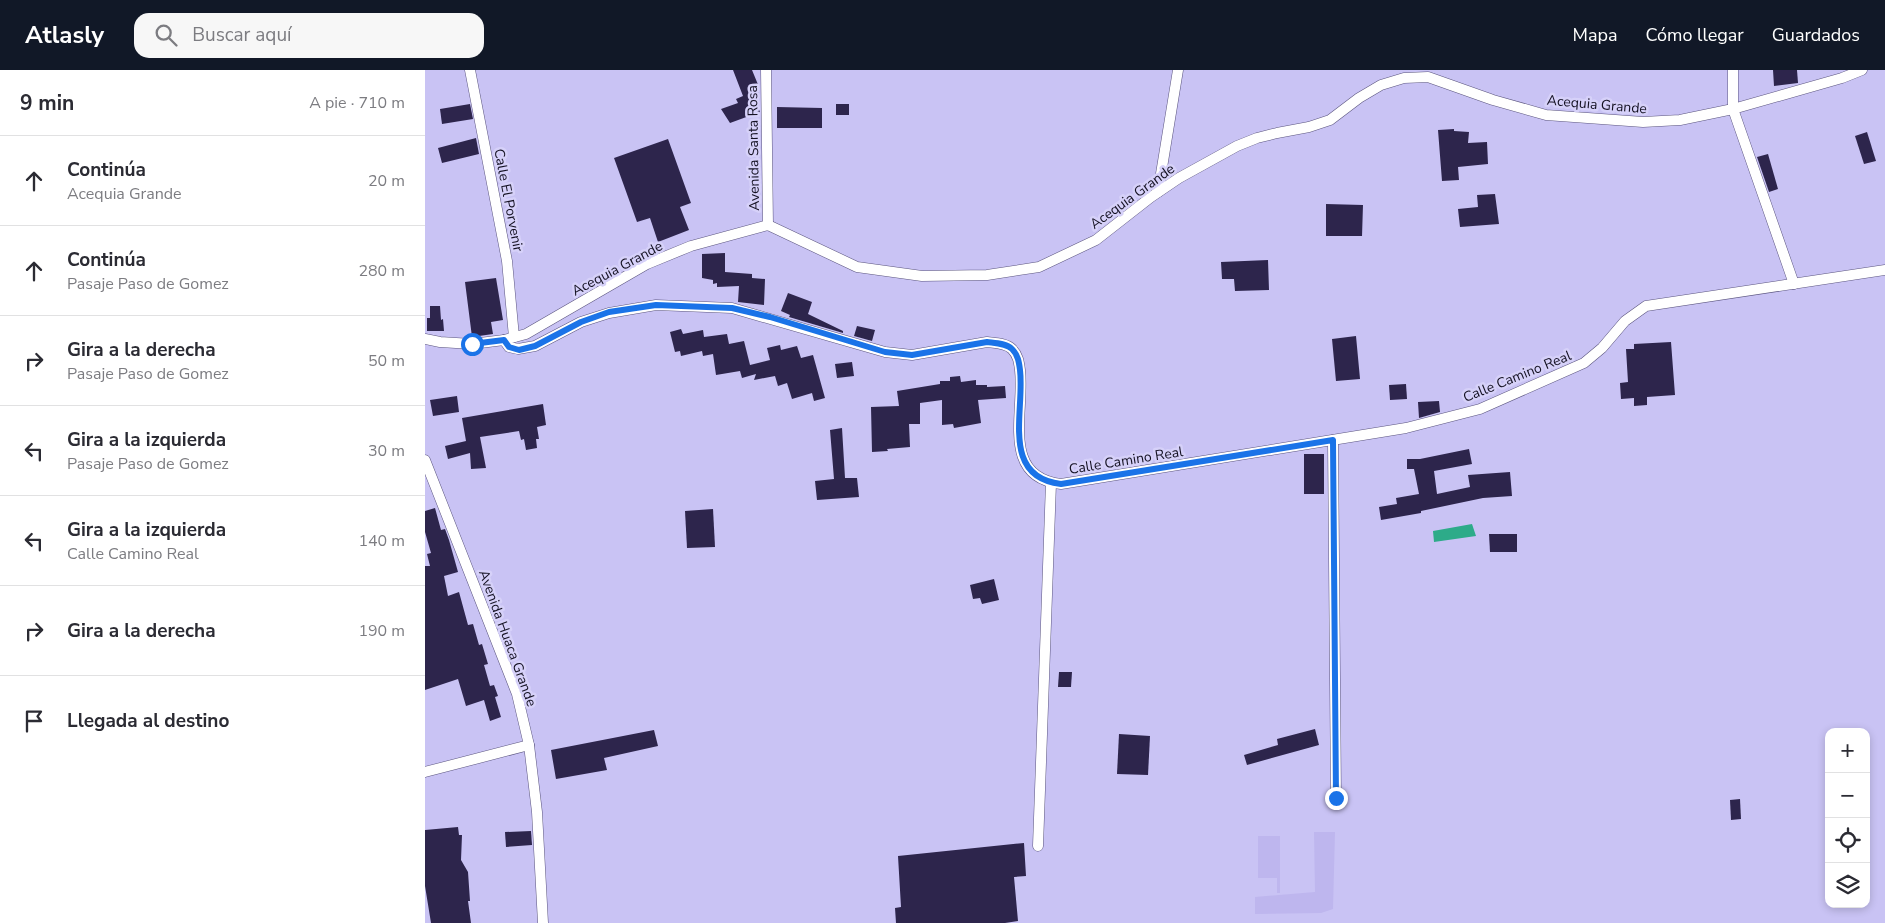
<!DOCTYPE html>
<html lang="es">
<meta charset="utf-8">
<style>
body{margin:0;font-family:"Nunito Sans",sans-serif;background:#f7f7f7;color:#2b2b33}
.controls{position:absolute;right:15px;bottom:15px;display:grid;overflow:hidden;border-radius:10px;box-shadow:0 2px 8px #0003}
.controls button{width:45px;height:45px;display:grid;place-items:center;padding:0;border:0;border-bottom:1px solid #e1e1e2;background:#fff;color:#2b2b33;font:25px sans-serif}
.stop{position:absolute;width:15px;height:15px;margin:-11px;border:4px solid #1a73e8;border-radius:50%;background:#fff}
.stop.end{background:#1a73e8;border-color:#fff;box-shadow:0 1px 5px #0008}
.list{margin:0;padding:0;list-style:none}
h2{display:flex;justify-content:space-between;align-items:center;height:65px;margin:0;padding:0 20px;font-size:21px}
h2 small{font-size:16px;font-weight:400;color:#7c7c81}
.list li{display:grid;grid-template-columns:32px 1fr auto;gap:15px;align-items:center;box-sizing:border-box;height:90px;padding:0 20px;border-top:1px solid #e1e1e2}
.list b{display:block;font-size:19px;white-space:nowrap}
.list p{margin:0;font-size:16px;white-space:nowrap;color:#7c7c81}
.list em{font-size:16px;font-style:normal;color:#7c7c81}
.icon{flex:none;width:28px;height:28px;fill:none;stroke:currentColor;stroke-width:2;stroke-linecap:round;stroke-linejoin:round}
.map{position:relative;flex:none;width:1460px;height:853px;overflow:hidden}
header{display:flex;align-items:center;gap:30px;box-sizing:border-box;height:70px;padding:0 25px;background:#111827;color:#fff}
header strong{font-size:24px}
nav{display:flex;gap:28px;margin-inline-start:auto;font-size:18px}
.search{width:350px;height:45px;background:#f7f7f7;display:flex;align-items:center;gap:12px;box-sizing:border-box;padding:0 18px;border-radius:15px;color:#7c7c81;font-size:19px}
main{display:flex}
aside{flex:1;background:#fff}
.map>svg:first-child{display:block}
.built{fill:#beb6ee}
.water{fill:#2dab89}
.building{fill:#2d254c}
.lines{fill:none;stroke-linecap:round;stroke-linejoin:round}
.minor-casing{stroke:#5b557f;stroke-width:11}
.minor{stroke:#fff;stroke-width:10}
.route{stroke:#1a73e8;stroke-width:6}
.labels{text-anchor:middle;stroke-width:5;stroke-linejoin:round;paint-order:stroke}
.street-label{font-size:14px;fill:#141122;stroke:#d6d1f9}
</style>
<header>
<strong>Atlasly</strong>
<div class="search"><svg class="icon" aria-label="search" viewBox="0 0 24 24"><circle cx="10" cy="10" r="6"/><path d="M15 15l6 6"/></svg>Buscar aquí</div>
<nav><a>Mapa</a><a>Cómo llegar</a><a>Guardados</a></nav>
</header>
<main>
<aside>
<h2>9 min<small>A pie · 710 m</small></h2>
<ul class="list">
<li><svg class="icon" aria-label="ahead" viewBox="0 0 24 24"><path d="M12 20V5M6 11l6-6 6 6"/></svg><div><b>Continúa</b><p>Acequia Grande</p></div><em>20 m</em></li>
<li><svg class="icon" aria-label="ahead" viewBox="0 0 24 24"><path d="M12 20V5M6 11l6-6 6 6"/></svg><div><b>Continúa</b><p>Pasaje Paso de Gomez</p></div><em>280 m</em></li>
<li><svg class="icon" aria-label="right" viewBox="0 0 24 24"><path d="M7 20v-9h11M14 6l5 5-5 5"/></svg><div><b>Gira a la derecha</b><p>Pasaje Paso de Gomez</p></div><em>50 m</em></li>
<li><svg class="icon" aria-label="left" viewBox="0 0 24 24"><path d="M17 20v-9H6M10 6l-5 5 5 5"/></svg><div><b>Gira a la izquierda</b><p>Pasaje Paso de Gomez</p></div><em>30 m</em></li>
<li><svg class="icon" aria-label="left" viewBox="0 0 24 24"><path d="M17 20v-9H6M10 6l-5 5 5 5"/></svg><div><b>Gira a la izquierda</b><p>Calle Camino Real</p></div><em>140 m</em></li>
<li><svg class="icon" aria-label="right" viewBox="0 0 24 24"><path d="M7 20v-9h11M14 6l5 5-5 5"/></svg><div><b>Gira a la derecha</b></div><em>190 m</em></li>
<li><svg class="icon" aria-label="arrive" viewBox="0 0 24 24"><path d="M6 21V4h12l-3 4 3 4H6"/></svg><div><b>Llegada al destino</b></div></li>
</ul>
</aside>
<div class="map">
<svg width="1460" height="853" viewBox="0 0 1460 853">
<rect width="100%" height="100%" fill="#c9c3f4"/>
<!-- built -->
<g class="built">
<path d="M889 762H910L908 839 896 843 830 844V827L890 822Z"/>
<path d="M833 766H855V823H852V808H833Z"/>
</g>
<!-- water -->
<path class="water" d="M1047 454 1051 466 1009 472 1008 461Z"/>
<!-- building -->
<g class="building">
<path d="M308 0H327L334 17V25L328 26 335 42 305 53 296 39 313 33 311 29 318 26Z"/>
<path d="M1348 0H1372L1373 13 1349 16Z"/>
<path d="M45 34 48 49 17 54 15 39Z"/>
<rect x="411" y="34" width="13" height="11"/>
<path d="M352 37 397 38V58H352Z"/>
<path d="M1029 59V61L1044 62 1043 73 1062 72 1063 94 1033 97 1034 110 1017 111 1013 60Z"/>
<path d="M1442 62 1451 91 1439 94 1430 66Z"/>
<path d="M51 68 54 84 17 93 13 78Z"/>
<path d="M243 69 266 133 255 137 264 160 233 172 225 148 212 152 189 88Z"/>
<path d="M1343 84 1353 119 1344 122 1332 87Z"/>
<path d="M1070 124 1074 154 1035 157 1033 139 1053 137 1052 125Z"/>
<path d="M901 134 938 135 937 166H901Z"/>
<path d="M300 183V202L327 204V208L340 209 339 235 313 232 314 216 292 217V213L288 214V210L277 208V184Z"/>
<path d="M843 190 844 220 810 221 809 209H797L796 192Z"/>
<path d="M71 208 78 250 66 252 68 264 47 267 40 212Z"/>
<path d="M363 223 387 232 383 244 418 261V263L364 247 365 245 356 241Z"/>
<path d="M5 236H15L16 250 18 249 19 261H2V248H5Z"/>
<path d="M432 256 450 260 447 271 429 266Z"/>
<path d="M256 259 258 264 278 260 279 267 302 264 304 274 319 271 325 295 345 290 342 278 355 275 356 280 372 276 376 288 388 285 400 328 389 331 387 323 367 329 362 313 353 316 350 306 329 310 331 304 317 308 315 301 291 305 288 284 278 286 277 281 256 286 255 281 250 282 245 262Z"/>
<path d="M931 266 935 309 911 311 907 269Z"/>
<path d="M1246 272 1250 325 1222 327V335L1209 336V328L1196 329 1195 313 1203 312 1201 279H1209V274Z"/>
<path d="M427 292 429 306 412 308 410 294Z"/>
<path d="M535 306 536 312 551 310V315H562V317L580 316 581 328 553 330 556 353 529 358 528 354 517 355V330L495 333V354H484L485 377 462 379 463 381 447 382 446 337 474 336 472 321 515 314V311H525V307Z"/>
<path d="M981 314 982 329 965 330 964 315Z"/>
<path d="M32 326 34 342 8 346 5 330Z"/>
<path d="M1014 331 1015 342 994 348 993 332Z"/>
<path d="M118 334 121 355 112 357 114 369H111L112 378 101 380 99 369 96 370 94 361 55 367 61 398 46 399 45 383 23 389 20 376 41 371 37 348Z"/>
<path d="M417 358 420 408H432L434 427 392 430 390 411 409 409 405 360Z"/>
<path d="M1044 379 1047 394 1009 401 1012 424 1045 417 1043 405 1085 402 1087 426 1058 428 996 441V443L956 450 954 437 972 434 971 428 994 424 989 399H982V389H995Z"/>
<rect x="879" y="384" width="20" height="40"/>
<path d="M10 438 16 460 20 459 24 470 33 502 19 506 23 526 34 522 43 555 48 554 54 575 57 574 63 594 59 595 65 616 69 615 73 626 70 627 76 647 65 651 59 630 41 636 33 609 0 620V496H5L2 484 6 483 0 462V441Z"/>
<path d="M288 439 290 477 262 478 260 441Z"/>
<path d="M1064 464H1092V482H1065Z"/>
<path d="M569 509 574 530 557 534 555 528 548 529 545 515Z"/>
<path d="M634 602H647L646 617H633Z"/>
<path d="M890 659 894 675 822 695 819 685 853 675 852 669Z"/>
<path d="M229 660 233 676 179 688 182 700 131 709 126 680Z"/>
<path d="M694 664 725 666 723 705 692 704Z"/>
<path d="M1315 729 1316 749 1306 750 1305 730Z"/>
<path d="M33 757 34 765H37L36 790 43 802 45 831H43L46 853H6L0 816V760Z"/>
<path d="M106 761 107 775 81 777 80 762Z"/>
<path d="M599 773 601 806 589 807 593 851 580 853H471L470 838 476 837 473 786Z"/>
</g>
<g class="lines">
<!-- minor casing -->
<g class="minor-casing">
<g id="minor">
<path d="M45 0 82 191 89 267"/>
<path d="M341 0 343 155"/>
<path d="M1308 0V39L1369 214"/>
<path d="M733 122 753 0"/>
<path d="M0 269 15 272 47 274 79 270 101 264 222 194 266 176 343 155 432 197 497 206 562 205 614 197 671 170 726 127 754 108 812 76 832 68 852 63 884 57 905 50 934 28 956 15 979 8 1003 7 1068 30 1121 45 1218 52 1255 50 1308 39 1417 8 1437 0"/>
<path d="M79 270 84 277 93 279 110 276 156 252 184 243 231 235 307 238 460 282 487 285 562 272C569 273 581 273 587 279 593 285 594 292 595 300 600 342 575 407 636 414L981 358 1055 339 1159 293 1177 278 1200 251 1221 236 1460 200"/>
<path d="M908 370 911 728"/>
<path d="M0 390 92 624 104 675 112 742 118 853"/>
<path d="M0 702 104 675"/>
<path d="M613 776 626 413"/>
</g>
</g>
<!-- minor -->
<use href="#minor" class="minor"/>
</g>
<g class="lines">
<!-- route -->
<path class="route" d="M47 274 79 270 84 277 94 280 110 276 156 252 184 242 231 235 307 238 345 247 460 282 487 285 562 272C569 273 581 273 587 279 593 285 594 292 595 300 600 341 575 407 636 414L908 370 911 728"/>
</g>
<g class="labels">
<!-- street labels -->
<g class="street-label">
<text transform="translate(1172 34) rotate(5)" y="5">Acequia Grande</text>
<text transform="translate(328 78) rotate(-91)" y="5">Avenida Santa Rosa</text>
<text transform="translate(707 126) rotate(-36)" y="5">Acequia Grande</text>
<text transform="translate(84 130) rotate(79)" y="5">Calle El Porvenir</text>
<text transform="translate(192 198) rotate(-28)" y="5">Acequia Grande</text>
<text transform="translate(1092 306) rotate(-22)" y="5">Calle Camino Real</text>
<text transform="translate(701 390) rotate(-9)" y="5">Calle Camino Real</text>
<text transform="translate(83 568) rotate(70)" y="5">Avenida Huaca Grande</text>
</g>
</g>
</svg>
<div class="controls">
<button>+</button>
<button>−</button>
<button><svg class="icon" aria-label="locate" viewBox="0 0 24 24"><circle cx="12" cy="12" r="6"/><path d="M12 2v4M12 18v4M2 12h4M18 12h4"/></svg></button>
<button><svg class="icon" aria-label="layers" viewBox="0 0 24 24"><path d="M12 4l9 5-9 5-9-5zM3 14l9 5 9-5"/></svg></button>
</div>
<div class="stop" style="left:47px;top:274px"></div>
<div class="stop end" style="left:911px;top:728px"></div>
</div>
</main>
